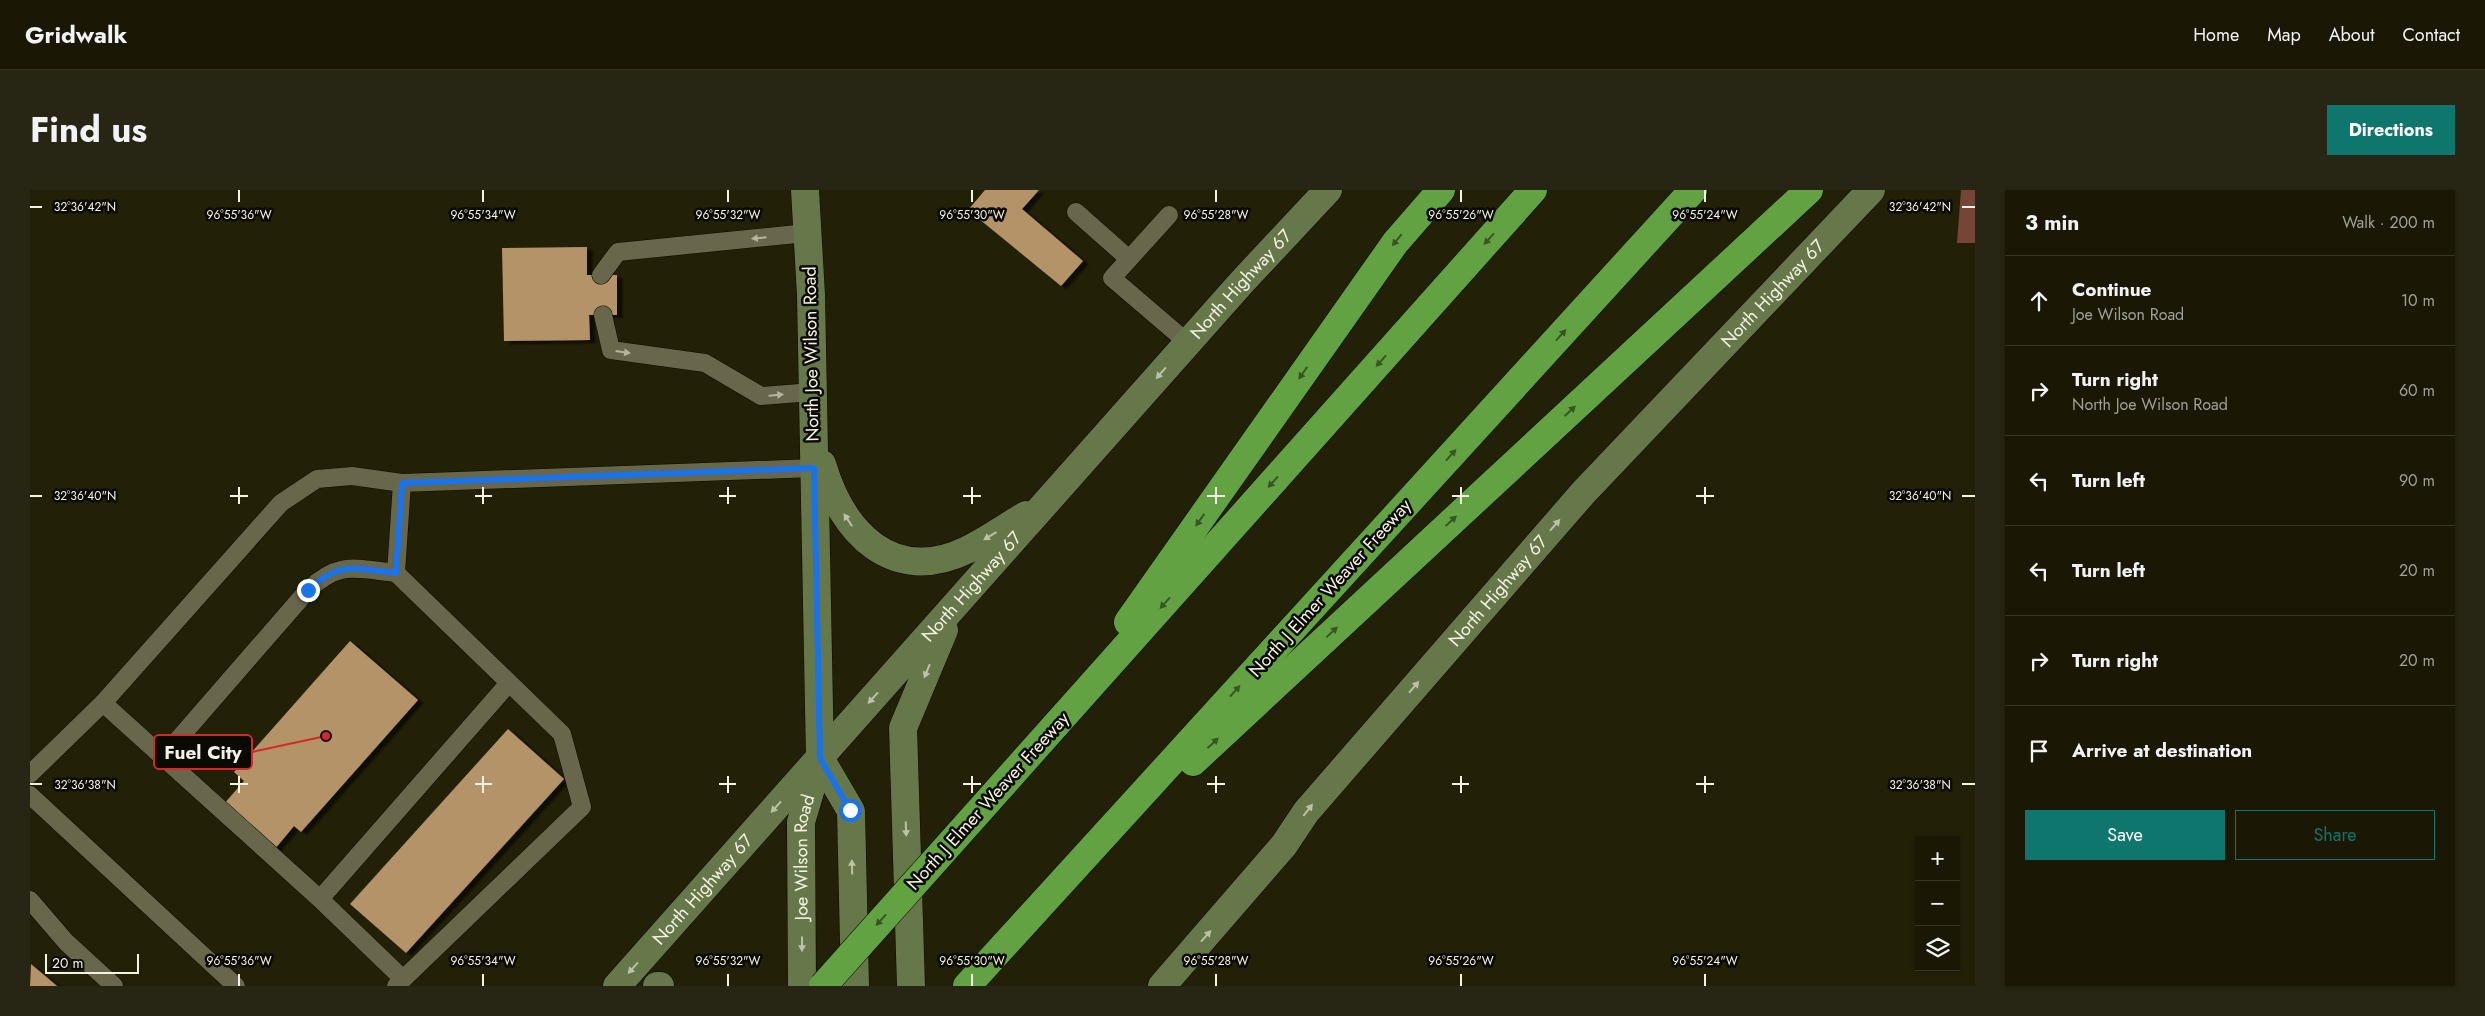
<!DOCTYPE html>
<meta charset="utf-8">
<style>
body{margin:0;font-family:Jost,sans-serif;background:#272513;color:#f1f3f6}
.controls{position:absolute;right:15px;bottom:15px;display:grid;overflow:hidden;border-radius:0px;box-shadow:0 1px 4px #0004}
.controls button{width:45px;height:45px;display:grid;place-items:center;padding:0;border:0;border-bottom:1px solid #383726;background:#1a1804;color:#f1f3f6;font:25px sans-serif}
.scale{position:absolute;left:15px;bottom:12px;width:94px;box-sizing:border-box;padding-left:5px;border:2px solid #f4f3e3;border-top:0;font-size:14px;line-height:18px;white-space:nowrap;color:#f4f3e3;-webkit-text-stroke:4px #0a0902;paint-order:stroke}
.stop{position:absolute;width:15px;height:15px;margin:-11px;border:4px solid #1a73e8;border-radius:50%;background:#fff}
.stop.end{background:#1a73e8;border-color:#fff;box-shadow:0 1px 5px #0008}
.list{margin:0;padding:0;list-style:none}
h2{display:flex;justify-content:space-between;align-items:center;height:65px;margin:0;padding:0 20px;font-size:21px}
h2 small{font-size:16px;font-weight:400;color:#9fa09a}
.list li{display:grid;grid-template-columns:32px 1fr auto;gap:15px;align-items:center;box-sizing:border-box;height:90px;padding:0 20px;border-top:1px solid #383726}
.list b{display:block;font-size:19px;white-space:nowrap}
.list p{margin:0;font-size:16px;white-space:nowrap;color:#9fa09a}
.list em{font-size:16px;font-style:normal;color:#9fa09a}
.actions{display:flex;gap:10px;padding:15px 20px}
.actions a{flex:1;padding:11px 0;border:1px solid #0f766e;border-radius:0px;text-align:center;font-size:18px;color:#0f766e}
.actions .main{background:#0f766e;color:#fff}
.icon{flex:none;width:28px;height:28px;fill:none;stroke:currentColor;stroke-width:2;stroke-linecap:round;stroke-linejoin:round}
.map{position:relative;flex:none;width:1945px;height:796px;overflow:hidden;border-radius:0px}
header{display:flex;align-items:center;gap:30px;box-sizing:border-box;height:70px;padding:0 25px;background:#1a1804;border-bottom:1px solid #383726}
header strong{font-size:24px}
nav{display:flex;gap:28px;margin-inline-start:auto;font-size:18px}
.intro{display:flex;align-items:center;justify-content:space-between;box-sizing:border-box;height:120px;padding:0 30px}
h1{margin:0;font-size:35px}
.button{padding:12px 22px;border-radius:0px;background:#0f766e;color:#fff;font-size:18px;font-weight:700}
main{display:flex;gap:30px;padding:0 30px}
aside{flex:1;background:#1a1804;border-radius:0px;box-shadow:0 1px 4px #0004}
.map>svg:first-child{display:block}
.forest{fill:#754635}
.building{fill:#b49368;filter:url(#shadow)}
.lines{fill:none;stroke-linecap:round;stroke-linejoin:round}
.lane-casing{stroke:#0c0900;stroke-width:19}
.secondary-casing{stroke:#0c0900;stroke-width:29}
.highway-casing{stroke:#0c0900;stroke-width:29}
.lane{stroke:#68664b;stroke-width:18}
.secondary{stroke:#667849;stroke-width:28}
.highway{stroke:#62a243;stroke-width:28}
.highway-bridge-casing{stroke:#0c0900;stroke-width:29;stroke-linecap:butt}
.highway-bridge{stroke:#62a243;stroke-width:28}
.oneway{fill:#b5b49f}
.oneway2{fill:#365622}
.oneway3{fill:#bbc2a5}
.route{stroke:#1a73e8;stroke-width:6}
.ticks{fill:none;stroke:#f4f3e3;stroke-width:2}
.labels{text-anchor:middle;stroke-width:5;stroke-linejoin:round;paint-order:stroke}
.street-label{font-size:18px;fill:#f4f3e3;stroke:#0a0902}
.ticks-label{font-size:12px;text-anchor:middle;fill:#f4f3e3;stroke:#0a0902;stroke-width:5;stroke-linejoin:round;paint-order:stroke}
.leader{fill:none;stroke:#d62828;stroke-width:2}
.callout-dot{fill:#d62828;stroke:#0a0902;stroke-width:2}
.callout{fill:#0a0902;stroke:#d62828;stroke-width:2}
.callout-label{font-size:19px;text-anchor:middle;font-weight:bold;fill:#f4f3e3}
</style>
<header>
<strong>Gridwalk</strong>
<nav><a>Home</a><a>Map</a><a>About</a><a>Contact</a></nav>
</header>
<div class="intro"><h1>Find us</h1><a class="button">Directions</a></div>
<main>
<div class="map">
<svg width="1945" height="796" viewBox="0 0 1945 796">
<defs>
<filter id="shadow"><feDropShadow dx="5.5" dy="3" stdDeviation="1" flood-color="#0009"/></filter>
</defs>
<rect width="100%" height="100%" fill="#222006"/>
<!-- forest -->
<path class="forest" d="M1931 0H1945V53H1927Z"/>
<!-- building -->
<g class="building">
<path d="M955 0H1009L992 19 1053 71 1031 96 938 20Z"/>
<path d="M557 57V85H587V125H559L560 150 474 151 472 58Z"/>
<path d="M320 451 388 510 271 642 264 636 244 660 193 615 214 591 204 582Z"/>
<path d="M478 539 534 589 376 763 320 714Z"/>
<path d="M1 774 27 796H0Z"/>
</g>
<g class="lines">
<!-- lane casing -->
<g class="lane-casing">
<g id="lane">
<path d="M1046 22 1099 69"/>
<path d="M1139 25 1082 88 1158 153"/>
<path d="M571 85 588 62 777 43"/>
<path d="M573 125 581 160 675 173 731 206 782 202"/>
<path d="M372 293 322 286 287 289 251 313 73 513 290 709 372 788"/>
<path d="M132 568 278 400C310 370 326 379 366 383"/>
<path d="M0 584 73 513"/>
<path d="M0 605 206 796"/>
<path d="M290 709 479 493"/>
<path d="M0 710 36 752 84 796"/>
<path d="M366 796 552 617 532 544 366 383 372 293 784 278"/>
</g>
</g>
<!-- secondary casing -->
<g class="secondary-casing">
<g id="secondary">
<path d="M792 274C812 342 862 396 937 360 958 350 977 336 996 325"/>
<path d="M790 568 821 621 825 796"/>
<path id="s1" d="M587 796 1211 93 1298 0"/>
<path d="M627 796H630"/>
<path id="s2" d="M772 796 771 632 790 568 781 105 775 0"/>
<path d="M881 796 873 538 914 440"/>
<path id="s3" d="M1132 796 1254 655 1276 622 1553 303 1841 0"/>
</g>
</g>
<!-- highway casing -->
<g class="highway-casing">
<g id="highway">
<path d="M1098 432 1365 53 1411 0"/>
<path d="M1024 537 1503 0"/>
<path d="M1163 572 1779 0"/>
<path d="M937 796 1663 0"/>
</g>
</g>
<!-- lane -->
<use href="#lane" class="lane"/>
<!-- secondary -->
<use href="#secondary" class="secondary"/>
<!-- highway -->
<use href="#highway" class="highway"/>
<!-- highway-bridge casing -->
<g class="highway-bridge-casing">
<path id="highway-bridge" d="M793 796 1024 537"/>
</g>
<!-- highway-bridge -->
<use href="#highway-bridge" class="highway-bridge"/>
</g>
<!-- one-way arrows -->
<defs><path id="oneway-solid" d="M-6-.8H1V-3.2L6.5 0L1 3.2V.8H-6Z" transform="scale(1.25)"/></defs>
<g class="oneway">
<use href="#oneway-solid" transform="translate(729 48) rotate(174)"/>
<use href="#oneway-solid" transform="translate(593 162) rotate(8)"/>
<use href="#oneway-solid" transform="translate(746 205) rotate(-5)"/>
</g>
<g class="oneway2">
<use href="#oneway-solid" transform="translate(1459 49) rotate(132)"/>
<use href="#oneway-solid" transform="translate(1367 50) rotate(129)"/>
<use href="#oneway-solid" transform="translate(1531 145) rotate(-48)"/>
<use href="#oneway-solid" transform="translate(1351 171) rotate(132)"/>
<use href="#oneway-solid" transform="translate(1273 183) rotate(125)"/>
<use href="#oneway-solid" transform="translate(1540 221) rotate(-43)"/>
<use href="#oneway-solid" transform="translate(1421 265) rotate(-48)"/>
<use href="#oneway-solid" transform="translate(1243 292) rotate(132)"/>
<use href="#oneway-solid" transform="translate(1170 330) rotate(125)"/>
<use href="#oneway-solid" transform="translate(1421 331) rotate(-43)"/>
<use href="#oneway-solid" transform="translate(1135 413) rotate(132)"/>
<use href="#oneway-solid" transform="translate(1302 442) rotate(-43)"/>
<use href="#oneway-solid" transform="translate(1205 501) rotate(-48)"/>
<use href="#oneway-solid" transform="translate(1183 553) rotate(-43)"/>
<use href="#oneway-solid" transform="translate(851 730) rotate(132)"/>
</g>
<g class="oneway3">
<use href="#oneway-solid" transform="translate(1131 183) rotate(131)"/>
<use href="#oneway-solid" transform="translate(818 330) rotate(-123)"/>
<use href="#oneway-solid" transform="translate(1525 335) rotate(-49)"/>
<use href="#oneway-solid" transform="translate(960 346) rotate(149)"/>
<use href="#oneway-solid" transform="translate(897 481) rotate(112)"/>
<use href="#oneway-solid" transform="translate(1384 497) rotate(-49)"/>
<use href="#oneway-solid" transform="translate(843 508) rotate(132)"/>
<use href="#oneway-solid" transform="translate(746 617) rotate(132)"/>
<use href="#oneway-solid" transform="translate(1278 620) rotate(-52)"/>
<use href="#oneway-solid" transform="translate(876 639) rotate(88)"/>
<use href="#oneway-solid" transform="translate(822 677) rotate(-91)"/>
<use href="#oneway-solid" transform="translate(1176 746) rotate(-48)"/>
<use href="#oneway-solid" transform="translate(772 754) rotate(90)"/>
<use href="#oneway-solid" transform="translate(603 778) rotate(132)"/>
</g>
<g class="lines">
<!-- route -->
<path class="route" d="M278 400C310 370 326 379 366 383L372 293 784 278 790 568 820 620"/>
</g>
<!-- ticks -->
<path class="ticks" d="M209 0V12M453 0V12M698 0V12M942 0V12M1186 0V12M1431 0V12M1675 0V12M0 17H12M1932 17H1945M209 297V314M453 297V314M698 297V314M942 297V314M1186 297V314M1431 297V314M1675 297V314M0 306H12M200 306H218M445 306H462M689 306H706M933 306H951M1177 306H1195M1422 306H1439M1666 306H1684M1932 306H1945M209 586V603M453 586V603M698 586V603M942 586V603M1186 586V603M1431 586V603M1675 586V603M0 594H12M200 594H218M445 594H462M689 594H706M933 594H951M1177 594H1195M1422 594H1439M1666 594H1684M1932 594H1945M209 784V796M453 784V796M698 784V796M942 784V796M1186 784V796M1431 784V796M1675 784V796"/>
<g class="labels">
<!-- street labels -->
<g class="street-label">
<text dy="6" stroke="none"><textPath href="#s1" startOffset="939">North Highway 67</textPath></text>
<text dy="6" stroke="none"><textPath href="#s3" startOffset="924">North Highway 67</textPath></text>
<text transform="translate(781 164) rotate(-91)" y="6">North Joe Wilson Road</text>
<text dy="6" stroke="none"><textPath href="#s1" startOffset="534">North Highway 67</textPath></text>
<text transform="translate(1300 398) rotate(-48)" y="6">North J Elmer Weaver Freeway</text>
<text dy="6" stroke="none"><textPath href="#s3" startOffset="519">North Highway 67</textPath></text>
<text transform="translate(958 611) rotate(-48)" y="6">North J Elmer Weaver Freeway</text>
<text dy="6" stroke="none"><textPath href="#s2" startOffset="129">Joe Wilson Road</textPath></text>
<text dy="6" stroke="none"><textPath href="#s1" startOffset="129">North Highway 67</textPath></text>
</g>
</g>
<g class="ticks-label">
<text x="55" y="21">32°36'42"N</text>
<text x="1890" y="21">32°36'42"N</text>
<text x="209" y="29">96°55'36"W</text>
<text x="453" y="29">96°55'34"W</text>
<text x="698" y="29">96°55'32"W</text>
<text x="942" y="29">96°55'30"W</text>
<text x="1186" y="29">96°55'28"W</text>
<text x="1431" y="29">96°55'26"W</text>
<text x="1675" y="29">96°55'24"W</text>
<text x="55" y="310">32°36'40"N</text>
<text x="1890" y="310">32°36'40"N</text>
<text x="55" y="599">32°36'38"N</text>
<text x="1890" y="599">32°36'38"N</text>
<text x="209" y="775">96°55'36"W</text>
<text x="453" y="775">96°55'34"W</text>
<text x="698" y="775">96°55'32"W</text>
<text x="942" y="775">96°55'30"W</text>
<text x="1186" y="775">96°55'28"W</text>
<text x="1431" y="775">96°55'26"W</text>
<text x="1675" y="775">96°55'24"W</text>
</g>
<!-- callouts -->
<path class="leader" d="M296 546L222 562"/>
<circle class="callout-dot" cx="296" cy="546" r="5"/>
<rect class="callout" x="124" y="545" width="98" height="34" rx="5"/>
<g class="callout-label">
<text x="173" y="569">Fuel City</text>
</g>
</svg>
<div class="controls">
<button>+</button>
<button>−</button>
<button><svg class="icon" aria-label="layers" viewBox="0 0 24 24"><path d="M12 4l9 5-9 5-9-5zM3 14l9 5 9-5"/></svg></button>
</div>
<div class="scale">20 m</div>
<div class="stop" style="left:820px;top:620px"></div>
<div class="stop end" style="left:278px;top:400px"></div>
</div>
<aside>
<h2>3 min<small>Walk · 200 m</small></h2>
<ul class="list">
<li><svg class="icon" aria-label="ahead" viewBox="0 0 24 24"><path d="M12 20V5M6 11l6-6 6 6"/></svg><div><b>Continue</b><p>Joe Wilson Road</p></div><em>10 m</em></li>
<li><svg class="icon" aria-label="right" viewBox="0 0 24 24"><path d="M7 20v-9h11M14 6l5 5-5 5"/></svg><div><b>Turn right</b><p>North Joe Wilson Road</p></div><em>60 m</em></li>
<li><svg class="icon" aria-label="left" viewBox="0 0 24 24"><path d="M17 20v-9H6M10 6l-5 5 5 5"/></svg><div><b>Turn left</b></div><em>90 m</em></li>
<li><svg class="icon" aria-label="left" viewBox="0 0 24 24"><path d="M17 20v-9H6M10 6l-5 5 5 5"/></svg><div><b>Turn left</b></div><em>20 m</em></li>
<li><svg class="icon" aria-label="right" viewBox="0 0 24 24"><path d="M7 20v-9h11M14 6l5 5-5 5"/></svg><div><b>Turn right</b></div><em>20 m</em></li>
<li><svg class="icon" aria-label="arrive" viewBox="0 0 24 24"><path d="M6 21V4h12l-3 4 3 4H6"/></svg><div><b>Arrive at destination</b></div></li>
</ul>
<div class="actions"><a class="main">Save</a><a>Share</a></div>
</aside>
</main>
